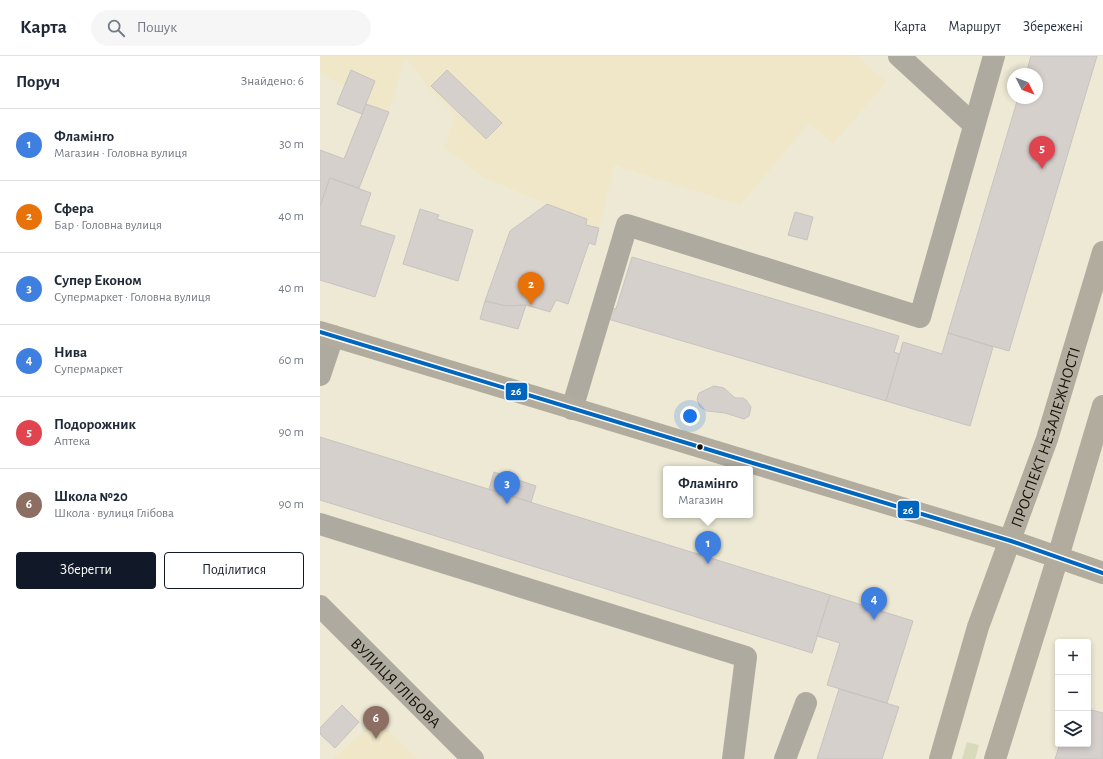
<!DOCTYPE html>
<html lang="uk">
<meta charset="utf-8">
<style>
body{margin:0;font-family:"Alegreya Sans",sans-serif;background:#f6f6f7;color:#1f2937}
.controls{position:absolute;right:12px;bottom:12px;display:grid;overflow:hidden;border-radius:4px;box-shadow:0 2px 6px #0003}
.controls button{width:36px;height:36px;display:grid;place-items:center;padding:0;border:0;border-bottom:1px solid #e0e1e3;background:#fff;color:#1f2937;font:20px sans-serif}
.compass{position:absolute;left:687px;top:12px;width:36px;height:36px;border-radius:50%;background:#fff;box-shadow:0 2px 6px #0003;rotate:132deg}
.you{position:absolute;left:370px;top:360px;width:14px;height:14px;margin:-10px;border:3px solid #fff;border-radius:50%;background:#1a73e8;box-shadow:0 0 0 6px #1a73e833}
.badge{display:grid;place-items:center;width:26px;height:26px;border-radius:50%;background:#111827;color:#fff;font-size:13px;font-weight:700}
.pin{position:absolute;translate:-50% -33px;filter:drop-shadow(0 1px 2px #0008)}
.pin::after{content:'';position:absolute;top:21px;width:14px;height:12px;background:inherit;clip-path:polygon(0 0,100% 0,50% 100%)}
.popup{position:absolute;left:343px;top:410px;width:90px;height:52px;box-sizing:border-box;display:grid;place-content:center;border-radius:4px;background:#fff;filter:drop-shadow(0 1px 3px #0005);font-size:13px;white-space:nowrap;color:#747a83}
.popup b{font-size:15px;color:#1f2937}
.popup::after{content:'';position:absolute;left:50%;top:100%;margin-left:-8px;border:8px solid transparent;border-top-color:#fff}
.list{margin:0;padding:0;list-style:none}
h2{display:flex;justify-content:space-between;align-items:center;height:52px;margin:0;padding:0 16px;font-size:17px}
h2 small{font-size:13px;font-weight:400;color:#747a83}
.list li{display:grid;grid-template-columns:26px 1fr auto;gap:12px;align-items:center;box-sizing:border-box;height:72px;padding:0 16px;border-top:1px solid #e0e1e3}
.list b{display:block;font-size:15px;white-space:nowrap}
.list p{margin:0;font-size:13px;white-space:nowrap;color:#747a83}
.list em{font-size:13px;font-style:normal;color:#747a83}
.actions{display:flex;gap:8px;padding:12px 16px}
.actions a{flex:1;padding:9px 0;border:1px solid #111827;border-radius:4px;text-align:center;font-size:14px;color:#111827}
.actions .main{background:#111827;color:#fff}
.icon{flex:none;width:22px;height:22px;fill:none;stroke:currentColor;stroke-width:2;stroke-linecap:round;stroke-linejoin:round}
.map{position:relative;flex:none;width:783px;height:703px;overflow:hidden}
header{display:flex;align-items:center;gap:24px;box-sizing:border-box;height:56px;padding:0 20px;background:#fff;border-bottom:1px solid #e0e1e3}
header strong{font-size:19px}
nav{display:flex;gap:22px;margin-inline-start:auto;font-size:14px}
.search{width:280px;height:36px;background:#f6f6f7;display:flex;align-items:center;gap:10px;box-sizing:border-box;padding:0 14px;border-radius:22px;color:#747a83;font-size:15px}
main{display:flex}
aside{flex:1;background:#fff}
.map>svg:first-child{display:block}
.built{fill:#efe7c7}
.green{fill:#d9d9bc}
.building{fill:#d6d0cd;stroke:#c8c3c0}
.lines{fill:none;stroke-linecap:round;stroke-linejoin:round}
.minor{stroke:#afaa9f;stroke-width:22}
.major{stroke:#b1ac9e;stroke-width:22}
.bus-1-casing{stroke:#fff;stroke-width:7}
.bus-1{stroke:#0065bd;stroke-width:4}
.bus-dot{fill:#131105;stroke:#fff;stroke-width:1.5}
.labels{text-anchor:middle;stroke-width:3;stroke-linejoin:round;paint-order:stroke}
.street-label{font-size:16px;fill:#131105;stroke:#fff}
.line-badge{stroke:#fff;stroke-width:1.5}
.badge-label{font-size:11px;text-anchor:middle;font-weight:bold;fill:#fff}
</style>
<header>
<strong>Карта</strong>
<div class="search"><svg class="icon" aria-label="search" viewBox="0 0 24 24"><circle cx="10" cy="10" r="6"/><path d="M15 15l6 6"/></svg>Пошук</div>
<nav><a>Карта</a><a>Маршрут</a><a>Збережені</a></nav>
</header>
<main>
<aside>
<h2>Поруч<small>Знайдено: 6</small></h2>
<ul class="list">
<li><span class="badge" style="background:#3f7fe0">1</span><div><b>Фламінго</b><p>Магазин · Головна вулиця</p></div><em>30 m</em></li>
<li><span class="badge" style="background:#e8710a">2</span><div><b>Сфера</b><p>Бар · Головна вулиця</p></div><em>40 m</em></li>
<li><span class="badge" style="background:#3f7fe0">3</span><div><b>Супер Економ</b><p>Супермаркет · Головна вулиця</p></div><em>40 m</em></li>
<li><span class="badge" style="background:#3f7fe0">4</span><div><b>Нива</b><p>Супермаркет</p></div><em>60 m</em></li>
<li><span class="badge" style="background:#e0444e">5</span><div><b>Подорожник</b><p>Аптека</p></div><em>90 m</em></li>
<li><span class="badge" style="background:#8d6e63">6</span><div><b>Школа №20</b><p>Школа · вулиця Глібова</p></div><em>90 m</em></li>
</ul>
<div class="actions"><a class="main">Зберегти</a><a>Поділитися</a></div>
</aside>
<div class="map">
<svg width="783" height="703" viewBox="0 0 783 703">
<rect width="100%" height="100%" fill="#ede9d5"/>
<!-- built -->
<g class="built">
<path d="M0 0H538L566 26 513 88 489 67 420 149 294 109 279 172 266 169 267 162 226 148 163 121 124 91 135 58 109 32 85 1 69 56 46 48 55 25 31 15 24 31 0 16Z"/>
<path d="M57 664 97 703H13Z"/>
</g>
<!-- green -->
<path class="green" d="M647 686 659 689 655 703H642Z"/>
<!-- building -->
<g class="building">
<path d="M711 0H777L689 295 628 277 698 42H717V18H706Z"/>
<path d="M31 14 55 25 42 58 17 48Z"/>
<path d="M127 14 182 67 166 83 111 30Z"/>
<path d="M46 48 69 56 39 132 10 122 0 150V94L24 103Z"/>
<path d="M10 122 51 137 40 169 75 180 55 241 0 224V150Z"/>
<path d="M227 148 267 163 266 169 279 172 275 189 269 187 248 248 236 244 230 256 206 249 186 250 165 245 190 175Z"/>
<path d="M100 153 119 159 117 163 153 174 138 225 83 208Z"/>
<path d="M475 156 493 161 487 184 468 179Z"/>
<path d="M312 201 579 280 574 296 580 298 566 345 288 263 292 252 296 253Z"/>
<path d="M165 245 186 250 206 249 198 273 160 263Z"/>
<path d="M628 277 673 291 650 370 566 345 583 286 622 298Z"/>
<path d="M394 330 404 332 415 342H423L426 344 431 351 429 360 424 363 405 357 387 355 380 351 377 343 379 337Z"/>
<path d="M0 381 510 539 492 597 0 444Z"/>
<path d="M174 416 216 430 211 446 169 433Z"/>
<path d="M510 539 593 565 567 647 507 629 520 587 497 580Z"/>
<path d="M519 633 579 651 562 703H497Z"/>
<path d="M22 649 39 666 15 692 0 678V672Z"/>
<path d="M768 653 783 657V703H735L740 688H768Z"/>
</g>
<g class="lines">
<!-- minor -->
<g class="minor">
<path d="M579 0 654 69"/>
<path d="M0 319 13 280"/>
<path d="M252 353 307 169 600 261 674 0"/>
<path d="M0 468 426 601 413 703"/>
<path id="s1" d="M0 550 153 703"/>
<path d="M465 703 486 647"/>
</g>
<!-- major -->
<g class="major">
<path d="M0 276 691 485 783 517"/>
<path id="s2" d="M620 703 658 571 727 383 783 196"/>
<path d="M675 703 738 501 783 350"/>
</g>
<!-- bus-1 casing -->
<g class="bus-1-casing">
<path id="bus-1" d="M0 276 691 485 783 517"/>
</g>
<!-- bus-1 -->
<use href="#bus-1" class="bus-1"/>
</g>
<!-- markers -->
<circle class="bus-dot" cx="380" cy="391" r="3.5"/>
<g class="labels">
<!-- street labels -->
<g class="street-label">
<text dy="6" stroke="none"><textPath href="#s2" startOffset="339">ПРОСПЕКТ НЕЗАЛЕЖНОСТІ</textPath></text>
<text dy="6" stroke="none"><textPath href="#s1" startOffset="108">ВУЛИЦЯ ГЛІБОВА</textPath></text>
</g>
</g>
<g class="line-badge">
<rect x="185" y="326" width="23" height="19" rx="4" fill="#0065bd"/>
<rect x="577" y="444" width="23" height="19" rx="4" fill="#0065bd"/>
</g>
<g class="badge-label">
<text x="196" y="339">26</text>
<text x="588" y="458">26</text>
</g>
</svg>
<div class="controls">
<button>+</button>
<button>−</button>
<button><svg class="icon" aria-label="layers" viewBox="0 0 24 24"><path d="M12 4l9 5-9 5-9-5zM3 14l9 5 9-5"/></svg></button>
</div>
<svg class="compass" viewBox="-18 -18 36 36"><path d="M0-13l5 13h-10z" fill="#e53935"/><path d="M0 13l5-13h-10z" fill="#747a83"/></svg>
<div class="you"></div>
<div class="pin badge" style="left:388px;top:508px;background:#3f7fe0">1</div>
<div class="popup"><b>Фламінго</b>Магазин</div>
<div class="pin badge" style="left:211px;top:249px;background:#e8710a">2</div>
<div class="pin badge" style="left:187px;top:448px;background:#3f7fe0">3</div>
<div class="pin badge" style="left:554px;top:564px;background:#3f7fe0">4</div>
<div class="pin badge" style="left:722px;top:113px;background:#e0444e">5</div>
<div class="pin badge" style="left:56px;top:683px;background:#8d6e63">6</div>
</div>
</main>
